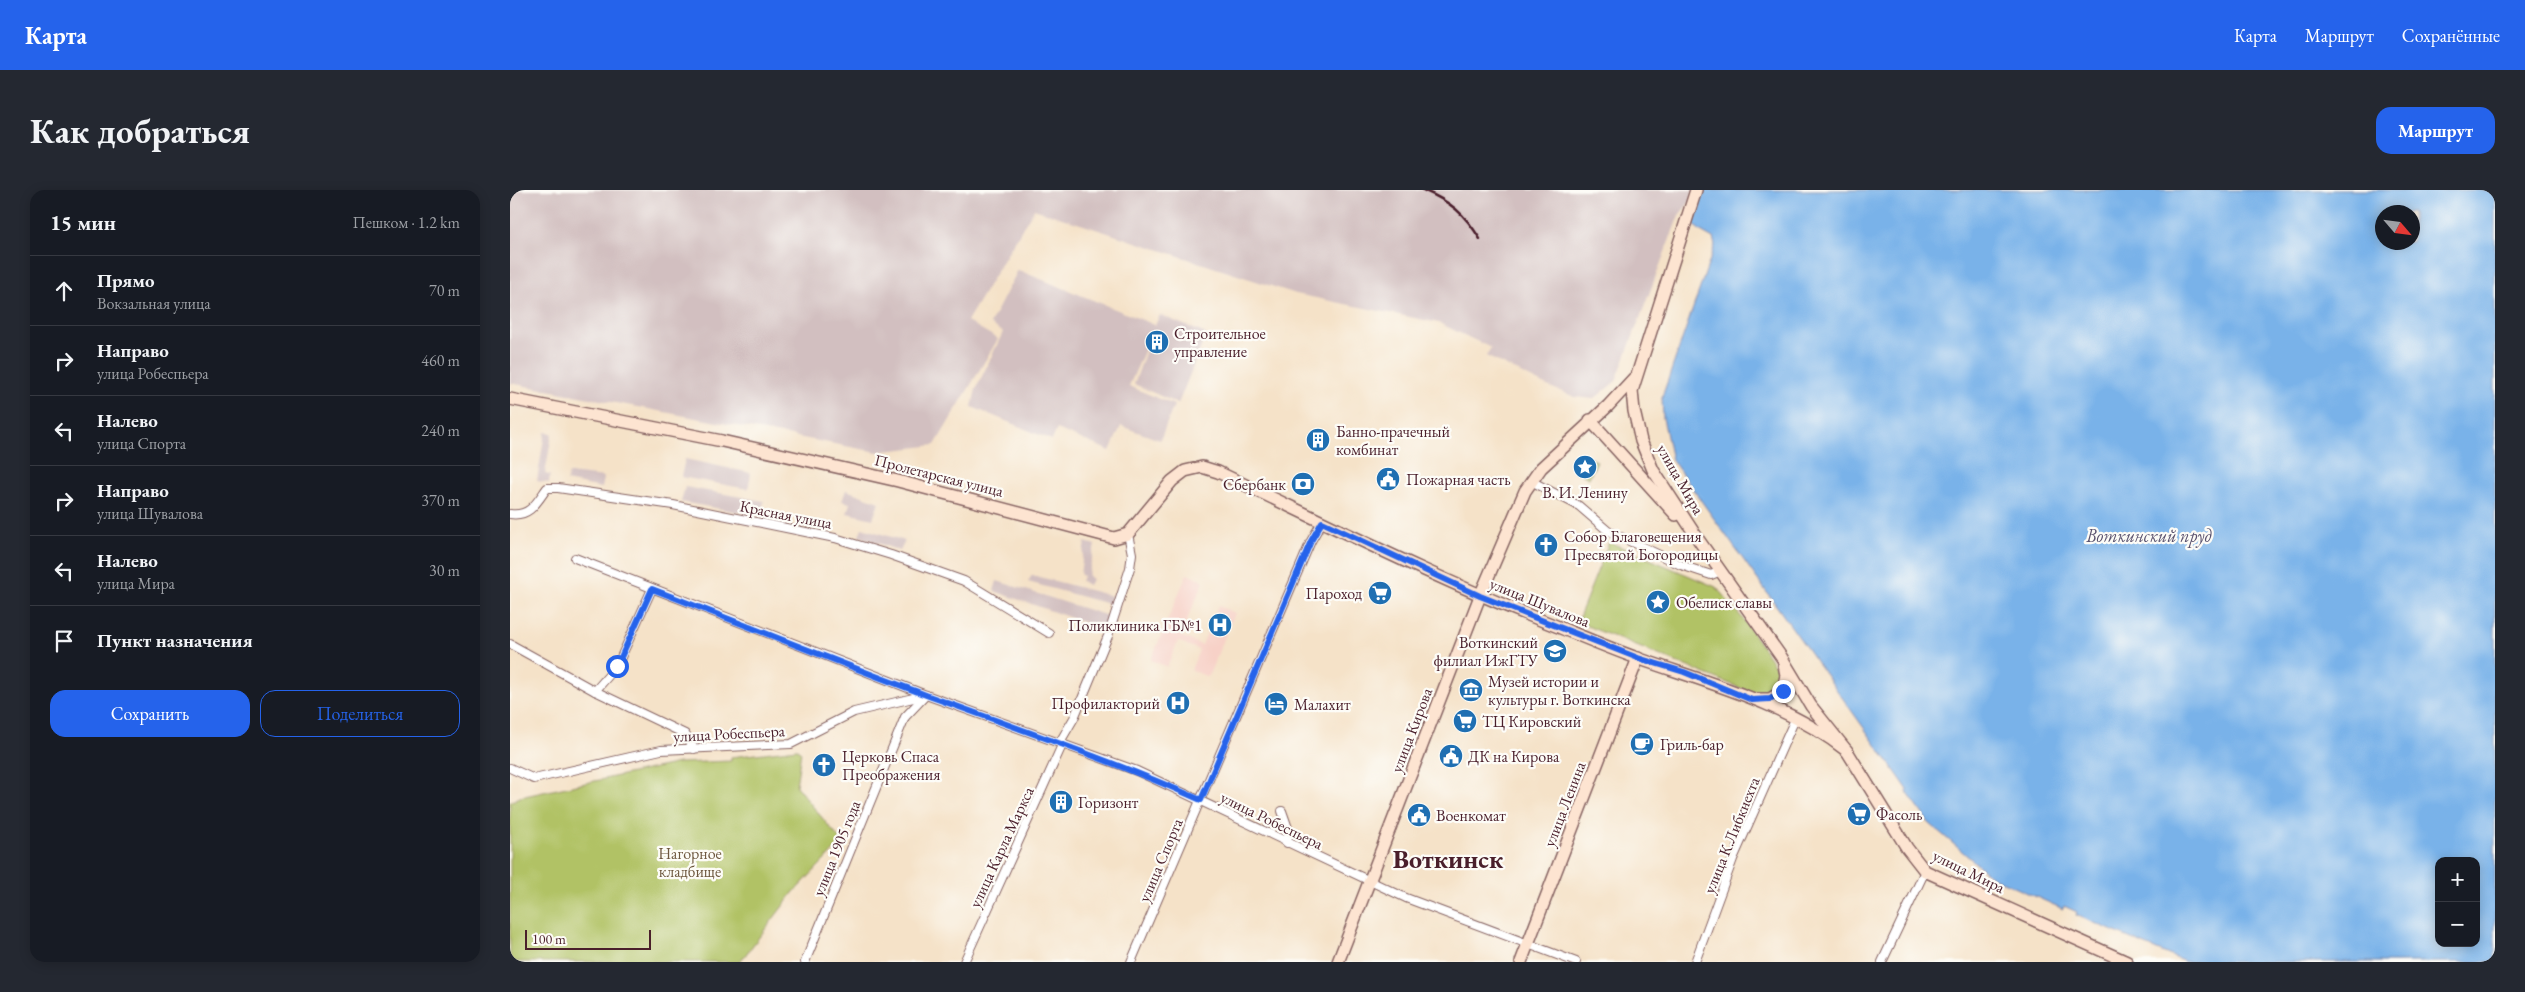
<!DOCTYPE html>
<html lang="ru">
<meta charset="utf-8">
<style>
body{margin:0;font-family:"EB Garamond",serif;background:#242831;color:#f1f3f6}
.controls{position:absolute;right:15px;bottom:15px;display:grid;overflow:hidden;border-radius:10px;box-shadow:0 2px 12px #0003}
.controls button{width:45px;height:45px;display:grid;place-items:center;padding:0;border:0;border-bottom:1px solid #363941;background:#171b24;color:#f1f3f6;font:25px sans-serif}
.compass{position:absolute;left:1865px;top:15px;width:45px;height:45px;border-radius:50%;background:#171b24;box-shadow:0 2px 12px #0003;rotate:118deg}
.scale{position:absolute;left:15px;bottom:12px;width:126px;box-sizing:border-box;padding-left:5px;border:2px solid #4a1f2b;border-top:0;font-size:14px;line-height:18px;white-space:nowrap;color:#4a1f2b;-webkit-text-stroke:4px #fdfcf7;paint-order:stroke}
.stop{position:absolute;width:15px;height:15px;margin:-11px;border:4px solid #2563eb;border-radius:50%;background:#fff}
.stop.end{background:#2563eb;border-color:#fff;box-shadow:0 1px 5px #0008}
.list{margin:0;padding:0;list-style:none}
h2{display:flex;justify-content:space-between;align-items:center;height:65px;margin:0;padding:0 20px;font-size:21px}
h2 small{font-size:16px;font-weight:400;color:#9ea1a6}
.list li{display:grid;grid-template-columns:32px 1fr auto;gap:15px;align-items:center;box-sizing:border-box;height:70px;padding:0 20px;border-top:1px solid #363941}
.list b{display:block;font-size:19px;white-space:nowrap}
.list p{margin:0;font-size:16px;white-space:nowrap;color:#9ea1a6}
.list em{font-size:16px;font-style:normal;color:#9ea1a6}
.actions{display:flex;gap:10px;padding:15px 20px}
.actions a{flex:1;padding:11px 0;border:1px solid #2563eb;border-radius:15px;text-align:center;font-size:18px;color:#2563eb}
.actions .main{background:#2563eb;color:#fff}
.icon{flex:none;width:28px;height:28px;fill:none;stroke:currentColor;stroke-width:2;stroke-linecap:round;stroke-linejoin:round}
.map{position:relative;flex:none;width:1985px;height:772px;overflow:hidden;border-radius:15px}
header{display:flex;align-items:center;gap:30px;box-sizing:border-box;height:70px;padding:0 25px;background:#2563eb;color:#fff}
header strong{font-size:24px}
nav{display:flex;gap:28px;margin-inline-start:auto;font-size:18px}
.intro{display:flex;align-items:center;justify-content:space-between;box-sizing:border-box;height:120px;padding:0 30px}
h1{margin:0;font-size:35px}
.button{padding:12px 22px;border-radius:15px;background:#2563eb;color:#fff;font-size:18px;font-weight:700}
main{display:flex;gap:30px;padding:0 30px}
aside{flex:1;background:#171b24;border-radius:15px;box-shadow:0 2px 12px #0003}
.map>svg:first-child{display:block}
.built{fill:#f7d1c7}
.industrial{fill:#d2bfc0}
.green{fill:#b1c265;stroke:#7e7048}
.water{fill:#79b2e9;stroke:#62688a;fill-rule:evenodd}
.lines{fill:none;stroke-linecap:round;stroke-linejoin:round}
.street-casing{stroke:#866362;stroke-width:10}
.secondary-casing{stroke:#866362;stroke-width:14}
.street{stroke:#fff;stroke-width:8}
.secondary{stroke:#fde4d1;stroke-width:11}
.rail{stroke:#4a1f2b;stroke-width:2.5}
.route{stroke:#2563eb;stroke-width:6}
.labels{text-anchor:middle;stroke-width:4.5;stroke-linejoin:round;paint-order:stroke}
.poi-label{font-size:16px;fill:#4a1f2b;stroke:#fdfcf7;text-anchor:start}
.street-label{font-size:16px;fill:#4a1f2b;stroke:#fdfcf7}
.park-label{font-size:16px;fill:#6e583f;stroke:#fdfcf7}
.water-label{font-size:18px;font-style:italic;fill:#5a526e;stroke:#fdfcf7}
.town-label{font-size:26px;font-weight:bold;fill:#4a1f2b;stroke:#fdfcf7}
</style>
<header>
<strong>Карта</strong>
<nav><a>Карта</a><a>Маршрут</a><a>Сохранённые</a></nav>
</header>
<div class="intro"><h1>Как добраться</h1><a class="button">Маршрут</a></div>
<main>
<aside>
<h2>15 мин<small>Пешком · 1.2 km</small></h2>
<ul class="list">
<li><svg class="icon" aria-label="ahead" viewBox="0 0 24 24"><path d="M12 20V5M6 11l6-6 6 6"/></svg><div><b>Прямо</b><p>Вокзальная улица</p></div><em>70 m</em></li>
<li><svg class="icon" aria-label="right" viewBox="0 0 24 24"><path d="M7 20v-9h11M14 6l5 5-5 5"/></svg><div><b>Направо</b><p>улица Робеспьера</p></div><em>460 m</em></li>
<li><svg class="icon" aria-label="left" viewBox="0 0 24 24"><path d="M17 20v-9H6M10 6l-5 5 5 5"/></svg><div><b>Налево</b><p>улица Спорта</p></div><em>240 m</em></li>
<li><svg class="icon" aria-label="right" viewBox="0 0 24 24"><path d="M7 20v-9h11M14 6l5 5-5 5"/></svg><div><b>Направо</b><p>улица Шувалова</p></div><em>370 m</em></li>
<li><svg class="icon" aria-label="left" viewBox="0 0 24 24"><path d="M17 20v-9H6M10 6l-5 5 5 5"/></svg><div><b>Налево</b><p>улица Мира</p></div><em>30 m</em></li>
<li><svg class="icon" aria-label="arrive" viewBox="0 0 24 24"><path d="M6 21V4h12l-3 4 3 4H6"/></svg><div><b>Пункт назначения</b></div></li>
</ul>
<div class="actions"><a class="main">Сохранить</a><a>Поделиться</a></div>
</aside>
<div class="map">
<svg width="1985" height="772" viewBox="0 0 1985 772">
<rect width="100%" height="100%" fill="#fdfcf7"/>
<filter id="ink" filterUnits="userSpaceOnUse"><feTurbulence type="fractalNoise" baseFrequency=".02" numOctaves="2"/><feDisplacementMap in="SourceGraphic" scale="10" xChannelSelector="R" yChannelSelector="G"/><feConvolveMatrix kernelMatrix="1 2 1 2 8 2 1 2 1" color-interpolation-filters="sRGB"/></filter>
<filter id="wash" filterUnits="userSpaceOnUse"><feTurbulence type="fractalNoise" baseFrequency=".0096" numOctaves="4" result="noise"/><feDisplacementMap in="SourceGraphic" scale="20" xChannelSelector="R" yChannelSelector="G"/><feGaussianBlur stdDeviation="1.12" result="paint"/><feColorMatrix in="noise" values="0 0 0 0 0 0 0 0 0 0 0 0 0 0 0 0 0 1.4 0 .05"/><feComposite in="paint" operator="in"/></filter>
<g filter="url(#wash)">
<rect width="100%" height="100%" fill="#f5e2c8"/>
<!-- built -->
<path class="built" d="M677 384 694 391 670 446 692 455 708 416 725 423 698 487 681 480 689 460 668 451 657 477 641 470Z"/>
<!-- industrial -->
<g class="industrial">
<path d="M0 0H1183L1180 12 1169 25 1106 191 1084 209 1065 207 1035 195 976 166 981 158 929 133 786 104 524 19 457 131 488 149 425 255 367 262 0 193Z"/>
<path d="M508 80 645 135 650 125 696 144 668 214 624 194 643 141 619 196 664 215 650 250 611 236 600 261 547 239 542 250 462 217 466 199 493 142 480 134Z"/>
<path d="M35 242 42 244 35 284 40 285 39 293 27 291Z"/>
<path d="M175 269 241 283 238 299 171 287Z"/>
<path d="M59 283 94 287 92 298 56 291Z"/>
<path d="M175 297 254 311 251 326 171 312Z"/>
<path d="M336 300 369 312 363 329 337 323 340 313 332 311Z"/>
<path d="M352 338 395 351 390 361 349 346Z"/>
<path d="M575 352 585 355 578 386 582 389 579 395 571 391 573 386 570 384Z"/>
<path d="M522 385 602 406 599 414 518 392Z"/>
<path d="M487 391 598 426 593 439 484 401Z"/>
</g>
<!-- green -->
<g class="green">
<path d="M1071 264 1087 271 1079 288 1063 280Z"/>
<path d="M1099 352 1206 397 1234 430 1269 482 1268 503 1250 506 1067 432Z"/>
<path d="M287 559 291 562 286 596 332 652 283 703 230 772H0V612L10 607 169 573 221 571V567Z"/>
</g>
<!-- water -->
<path class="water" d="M1193 0H1985V772H1675L1566 725 1567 722 1554 716 1553 719 1482 687 1419 633 1397 602 1398 600 1389 587 1162 270 1153 228 1152 207 1205 55 1203 48 1189 40 1182 32ZM1872 22H1902V52H1872ZM1929 671H1966V753H1929Z"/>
</g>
<g filter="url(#ink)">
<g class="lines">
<!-- street casing -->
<g class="street-casing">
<g id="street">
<path d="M1021 291 1069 316 1098 341 1171 375 1201 385 1211 381"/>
<path d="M0 324C20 327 27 312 37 298H48L163 315 325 348 381 365 454 391 539 443"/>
<path d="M65 368 416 505 627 581 896 708 1066 772"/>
<path d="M0 454 85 501 175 544 184 559"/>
<path d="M85 501 107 476 142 399"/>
<path d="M550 552 564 528 598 446 620 378 622 364 618 344"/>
<path d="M0 578 24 589 151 560 281 554 344 522 416 505"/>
<path d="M772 621 779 641 777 653"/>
<path d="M295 772 395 527 416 505"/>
<path d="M454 772 553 553"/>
<path d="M621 772 801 351 812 332"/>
<path d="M1185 772 1223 669 1285 529"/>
<path d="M1372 772 1415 681"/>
</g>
</g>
<!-- secondary casing -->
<g class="secondary-casing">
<g id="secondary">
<path d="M1186 0 1122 201 1124 221 1131 251 1143 280 1190 352 1272 468 1301 516 1337 561 1397 658 1415 681 1617 772"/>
<path d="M0 209 212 251 388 291 604 348 618 344 662 291 675 281 692 277 708 282C820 335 930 391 1046 436 1073 447 1099 458 1127 468 1198 493 1277 513 1337 561"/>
<path d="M1080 230 1166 325"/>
<path d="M1246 509H1260L1273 501 1276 485 1274 475"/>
<path d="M828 772 970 406 1015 301 1031 278 1098 216 1124 188"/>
<path d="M1011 772 1128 468"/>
</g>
</g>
<!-- street -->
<use href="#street" class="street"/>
<!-- secondary -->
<use href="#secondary" class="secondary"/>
<!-- rail -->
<path class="rail" d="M913 0C941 12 954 23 970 49"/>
</g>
</g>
<g class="lines" filter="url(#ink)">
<!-- route -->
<path class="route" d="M107 476 142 399C233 434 324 471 416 505 509 539 601 570 691 610L801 351 812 332 970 406 1128 468 1174 482 1242 510 1260 509 1273 501"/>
</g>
<!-- icons -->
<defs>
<g id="building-disc" transform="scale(1.25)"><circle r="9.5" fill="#1f6fb2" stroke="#fdfcf7"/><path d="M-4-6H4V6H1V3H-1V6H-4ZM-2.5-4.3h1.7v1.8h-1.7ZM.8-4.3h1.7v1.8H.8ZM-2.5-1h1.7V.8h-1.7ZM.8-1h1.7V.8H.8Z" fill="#fff"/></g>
<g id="sight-disc" transform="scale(1.25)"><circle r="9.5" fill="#1f6fb2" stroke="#fdfcf7"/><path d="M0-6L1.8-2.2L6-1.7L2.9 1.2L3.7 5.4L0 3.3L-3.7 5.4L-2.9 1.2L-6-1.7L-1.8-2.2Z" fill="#fff"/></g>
<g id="civic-disc" transform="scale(1.25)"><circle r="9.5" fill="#1f6fb2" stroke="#fdfcf7"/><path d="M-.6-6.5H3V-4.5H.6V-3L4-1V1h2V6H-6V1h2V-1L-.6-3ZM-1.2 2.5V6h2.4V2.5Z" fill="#fff"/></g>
<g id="bank-disc" transform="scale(1.25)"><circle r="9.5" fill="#1f6fb2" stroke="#fdfcf7"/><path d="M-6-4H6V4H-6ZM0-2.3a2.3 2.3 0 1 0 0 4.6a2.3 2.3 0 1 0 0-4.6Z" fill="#fff"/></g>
<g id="church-disc" transform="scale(1.25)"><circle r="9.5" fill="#1f6fb2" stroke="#fdfcf7"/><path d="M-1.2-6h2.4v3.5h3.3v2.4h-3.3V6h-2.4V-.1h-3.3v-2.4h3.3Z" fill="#fff"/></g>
<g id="supermarket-disc" transform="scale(1.25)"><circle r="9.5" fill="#1f6fb2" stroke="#fdfcf7"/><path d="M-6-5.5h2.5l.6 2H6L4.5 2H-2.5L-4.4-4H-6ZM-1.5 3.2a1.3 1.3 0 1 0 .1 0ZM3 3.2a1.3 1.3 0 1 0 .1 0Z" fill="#fff"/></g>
<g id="hospital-disc" transform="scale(1.25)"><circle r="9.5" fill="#1f6fb2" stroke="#fdfcf7"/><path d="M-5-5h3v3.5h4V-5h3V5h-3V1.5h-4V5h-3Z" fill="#fff"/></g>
<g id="university-disc" transform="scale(1.25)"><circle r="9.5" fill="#1f6fb2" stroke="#fdfcf7"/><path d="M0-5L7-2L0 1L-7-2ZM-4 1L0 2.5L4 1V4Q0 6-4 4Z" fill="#fff"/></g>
<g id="museum-disc" transform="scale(1.25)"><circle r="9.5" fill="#1f6fb2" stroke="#fdfcf7"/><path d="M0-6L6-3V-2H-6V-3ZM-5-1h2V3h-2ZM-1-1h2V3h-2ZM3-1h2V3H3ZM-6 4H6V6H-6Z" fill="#fff"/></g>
<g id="hotel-disc" transform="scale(1.25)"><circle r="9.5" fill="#1f6fb2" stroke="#fdfcf7"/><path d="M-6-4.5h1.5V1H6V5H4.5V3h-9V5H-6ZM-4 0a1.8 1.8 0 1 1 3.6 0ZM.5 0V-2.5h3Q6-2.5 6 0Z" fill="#fff"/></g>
<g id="cafe-disc" transform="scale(1.25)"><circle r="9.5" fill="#1f6fb2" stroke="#fdfcf7"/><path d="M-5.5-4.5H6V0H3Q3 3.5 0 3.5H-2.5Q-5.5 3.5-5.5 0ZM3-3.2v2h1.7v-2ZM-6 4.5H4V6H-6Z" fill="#fff"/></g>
</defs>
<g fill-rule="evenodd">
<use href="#building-disc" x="647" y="152"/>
<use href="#building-disc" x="808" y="250"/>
<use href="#sight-disc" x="1075" y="277"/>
<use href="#civic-disc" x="878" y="289"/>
<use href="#bank-disc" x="793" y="294"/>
<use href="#church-disc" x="1036" y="355"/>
<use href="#supermarket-disc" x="870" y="403"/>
<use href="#sight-disc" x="1148" y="412"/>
<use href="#hospital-disc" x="710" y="435"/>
<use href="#university-disc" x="1045" y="461"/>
<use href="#museum-disc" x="961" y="500"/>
<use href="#hospital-disc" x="668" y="513"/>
<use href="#hotel-disc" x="766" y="514"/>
<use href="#supermarket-disc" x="955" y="531"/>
<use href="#cafe-disc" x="1132" y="554"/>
<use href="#civic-disc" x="941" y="566"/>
<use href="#church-disc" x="314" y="575"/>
<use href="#building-disc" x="551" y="612"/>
<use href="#supermarket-disc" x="1349" y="624"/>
<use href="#civic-disc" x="909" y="625"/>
</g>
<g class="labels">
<!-- poi labels -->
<g class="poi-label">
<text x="664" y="149">Строительное<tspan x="664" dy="18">управление</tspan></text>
<text x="826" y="247">Банно-прачечный<tspan x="826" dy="18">комбинат</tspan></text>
<text x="896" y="295">Пожарная часть</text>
<text x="776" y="300" text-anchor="end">Сбербанк</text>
<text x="1075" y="308" text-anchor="middle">В. И. Ленину</text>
<text x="1054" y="352">Собор Благовещения<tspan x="1054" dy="18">Пресвятой Богородицы</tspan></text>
<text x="852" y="409" text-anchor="end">Пароход</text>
<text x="1166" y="418">Обелиск славы</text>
<text x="692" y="441" text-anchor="end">Поликлиника ГБ№1</text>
<text x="1028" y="458" text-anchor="end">Воткинский<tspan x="1028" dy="18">филиал ИжГТУ</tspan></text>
<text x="978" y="497">Музей истории и<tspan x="978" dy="18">культуры г. Воткинска</tspan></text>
<text x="650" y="519" text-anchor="end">Профилакторий</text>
<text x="784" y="520">Малахит</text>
<text x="972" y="537">ТЦ Кировский</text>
<text x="1150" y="560">Гриль-бар</text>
<text x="332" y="572">Церковь Спаса<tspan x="332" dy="18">Преображения</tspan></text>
<text x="958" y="572">ДК на Кирова</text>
<text x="568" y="618">Горизонт</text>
<text x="1366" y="630">Фасоль</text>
<text x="926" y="631">Военкомат</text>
</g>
<!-- street labels -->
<g class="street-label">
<text transform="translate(429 285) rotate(14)" y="6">Пролетарская улица</text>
<text transform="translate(1171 289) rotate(60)" y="6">улица Мира</text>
<text transform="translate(276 324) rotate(11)" y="6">Красная улица</text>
<text transform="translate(1030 412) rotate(22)" y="6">улица Шувалова</text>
<text transform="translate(901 540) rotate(-69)" y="6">улица Кирова</text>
<text transform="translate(219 543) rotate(-3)" y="6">улица Робеспьера</text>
<text transform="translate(1054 614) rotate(-69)" y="6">улица Ленина</text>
<text transform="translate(762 630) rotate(26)" y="6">улица Робеспьера</text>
<text transform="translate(1221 645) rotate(-68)" y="6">улица К.Либкнехта</text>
<text transform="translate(491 657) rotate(-65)" y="6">улица Карла Маркса</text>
<text transform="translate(326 658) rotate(-68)" y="6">улица 1905 года</text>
<text transform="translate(650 670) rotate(-67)" y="6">улица Спорта</text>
<text transform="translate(1459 681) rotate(26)" y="6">улица Мира</text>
</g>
<!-- park labels -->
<g class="park-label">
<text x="180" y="669">Нагорное<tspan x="180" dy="18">кладбище</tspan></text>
</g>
<!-- water labels -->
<g class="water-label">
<text x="1639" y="352">Воткинский пруд</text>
</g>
<!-- town labels -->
<g class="town-label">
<text x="938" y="678">Воткинск</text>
</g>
</g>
</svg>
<div class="controls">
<button>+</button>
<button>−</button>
</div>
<svg class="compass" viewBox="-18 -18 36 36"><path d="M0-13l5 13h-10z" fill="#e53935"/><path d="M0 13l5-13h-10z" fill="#9ea1a6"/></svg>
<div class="scale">100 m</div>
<div class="stop" style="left:107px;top:476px"></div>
<div class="stop end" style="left:1273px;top:501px"></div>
</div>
</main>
